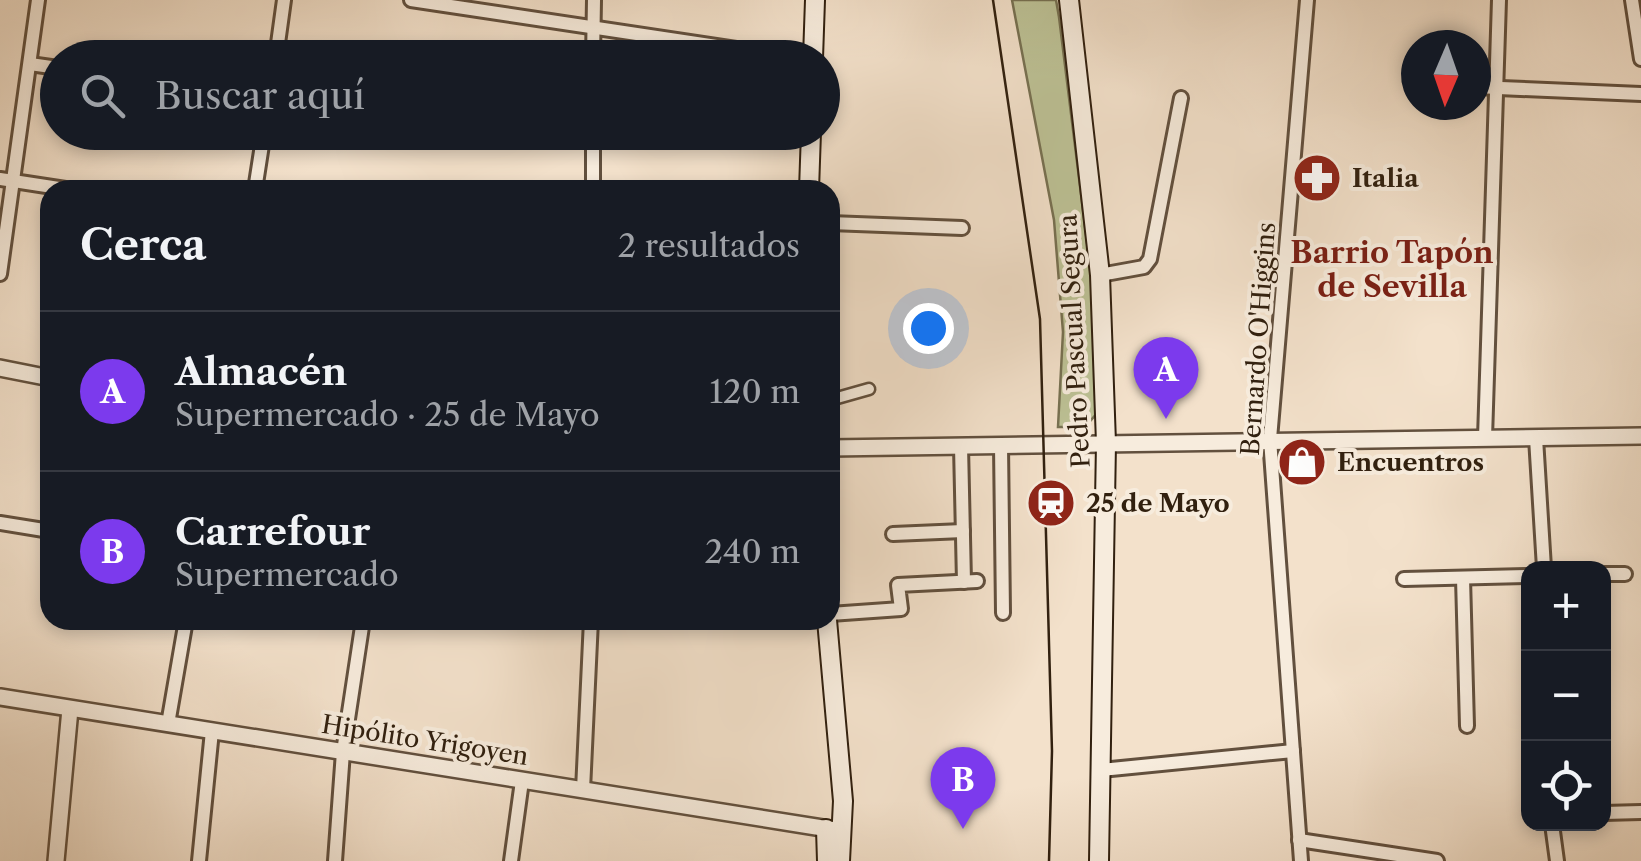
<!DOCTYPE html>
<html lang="es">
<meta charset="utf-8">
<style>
body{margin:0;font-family:"Libre Caslon Text",serif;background:#20242c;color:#f1f3f6}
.controls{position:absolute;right:30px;bottom:30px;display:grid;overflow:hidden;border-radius:20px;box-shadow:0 5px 15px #0003}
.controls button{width:90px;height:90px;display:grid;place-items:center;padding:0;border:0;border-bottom:2px solid #363941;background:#171b24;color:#f1f3f6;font:50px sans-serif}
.compass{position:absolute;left:1401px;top:30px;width:90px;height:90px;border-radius:50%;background:#171b24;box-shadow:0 5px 15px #0003;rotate:182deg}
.you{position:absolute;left:928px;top:328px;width:35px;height:35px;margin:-25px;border:8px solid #fff;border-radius:50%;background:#1a73e8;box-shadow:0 0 0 15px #1a73e833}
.badge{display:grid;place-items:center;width:65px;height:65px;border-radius:50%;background:#7c3aed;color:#fff;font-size:32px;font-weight:700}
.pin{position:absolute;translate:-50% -82px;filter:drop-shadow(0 2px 5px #0008)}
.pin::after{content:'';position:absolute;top:52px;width:35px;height:30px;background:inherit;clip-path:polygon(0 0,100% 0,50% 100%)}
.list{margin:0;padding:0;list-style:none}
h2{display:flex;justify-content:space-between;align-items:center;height:130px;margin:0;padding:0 40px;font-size:42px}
h2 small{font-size:32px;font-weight:400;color:#9ea1a6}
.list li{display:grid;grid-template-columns:65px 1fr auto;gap:30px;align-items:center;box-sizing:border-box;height:160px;padding:0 40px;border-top:2px solid #363941}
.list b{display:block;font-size:38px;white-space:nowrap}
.list p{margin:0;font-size:32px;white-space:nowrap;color:#9ea1a6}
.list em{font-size:32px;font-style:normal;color:#9ea1a6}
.icon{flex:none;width:55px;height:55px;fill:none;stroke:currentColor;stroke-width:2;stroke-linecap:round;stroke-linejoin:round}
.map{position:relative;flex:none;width:1641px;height:861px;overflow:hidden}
.search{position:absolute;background:#171b24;box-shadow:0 5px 15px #0003;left:40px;top:40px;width:800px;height:110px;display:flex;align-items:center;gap:25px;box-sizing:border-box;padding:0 35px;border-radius:55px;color:#9ea1a6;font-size:38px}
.panel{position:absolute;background:#171b24;box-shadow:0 5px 15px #0003;left:40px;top:180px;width:800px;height:450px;border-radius:30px}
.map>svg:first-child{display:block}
.green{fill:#bdc296;stroke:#777152;stroke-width:2.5}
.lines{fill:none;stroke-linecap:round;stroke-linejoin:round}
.pedestrian-casing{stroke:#62503e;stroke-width:15}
.minor-casing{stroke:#62503e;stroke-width:18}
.tertiary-casing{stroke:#62503e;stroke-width:20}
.secondary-casing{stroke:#31200f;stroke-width:22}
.pedestrian{stroke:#f7ecdd;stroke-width:10}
.minor{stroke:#f7ecdd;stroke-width:12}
.tertiary{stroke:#f7ecdd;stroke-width:15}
.secondary{stroke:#f7ecdd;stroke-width:18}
.tram{stroke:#31200f;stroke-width:2.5}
.labels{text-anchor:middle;stroke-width:8;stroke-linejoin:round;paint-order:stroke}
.poi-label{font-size:25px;font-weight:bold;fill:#31200f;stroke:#f7ecdd;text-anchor:start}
.street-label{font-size:25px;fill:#31200f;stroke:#f7ecdd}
.quarter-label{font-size:30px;font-weight:bold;fill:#7a1f14;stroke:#f7ecdd}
</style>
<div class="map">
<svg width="1641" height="861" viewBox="0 0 1641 861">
<rect width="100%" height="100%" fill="#f3e1cb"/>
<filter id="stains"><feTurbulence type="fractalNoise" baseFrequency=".002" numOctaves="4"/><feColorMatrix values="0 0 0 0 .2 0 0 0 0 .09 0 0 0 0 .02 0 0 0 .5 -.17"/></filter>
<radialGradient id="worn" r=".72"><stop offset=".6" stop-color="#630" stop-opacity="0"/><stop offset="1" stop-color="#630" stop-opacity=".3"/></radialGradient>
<!-- green -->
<path class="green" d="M1012 0H1056L1059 17 1094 299 1098 412 1085 427H1058L1063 332 1054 220Z"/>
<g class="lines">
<!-- pedestrian casing -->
<g class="pedestrian-casing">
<path id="pedestrian" d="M830 400 869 389"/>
</g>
<!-- minor casing -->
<g class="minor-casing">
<g id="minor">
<path d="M411 0 796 58"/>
<path d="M1632 0 1641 59"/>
<path d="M276 58 284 0"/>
<path d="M593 58 594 0"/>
<path d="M30 64 58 68"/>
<path d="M1476 87 1641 94"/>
<path d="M593 132V190"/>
<path d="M0 179 72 190"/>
<path d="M255 190 264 132"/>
<path d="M830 223 962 228"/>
<path d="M0 274 38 0"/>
<path d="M1100 275 1144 267 1150 259 1181 98"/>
<path d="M1485 438 1499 0"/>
<path d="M1536 438 1544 568"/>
<path d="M1001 445 1003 613"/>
<path d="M961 446 964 582"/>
<path d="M0 523 50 531"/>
<path d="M893 534 963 531"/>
<path d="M1604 574H1625"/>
<path d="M1463 578 1467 726"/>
<path d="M1404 579 1528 576"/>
<path d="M830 614 901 609 898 585 977 581"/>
<path d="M168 724 186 620"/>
<path d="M1101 770 1293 751"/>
<path d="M583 790 591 620"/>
<path d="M1604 813 1641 812"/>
<path d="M1552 824 1557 861"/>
<path d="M1299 840 1437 861"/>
<path d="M199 861 212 731"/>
<path d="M335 861 343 752 363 620"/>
<path d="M511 861 522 781"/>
<path d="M1301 861 1270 439 1307 0"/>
</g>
</g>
<!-- tertiary casing -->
<g class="tertiary-casing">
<g id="tertiary">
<path d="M0 368 50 378"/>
<path d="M830 448 1641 436"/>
<path d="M0 697 835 830"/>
<path d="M56 861 70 709"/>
</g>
</g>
<!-- secondary casing -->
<g class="secondary-casing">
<g id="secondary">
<path d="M1069 0 1100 275 1106 443 1099 861"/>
<path d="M813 58 815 0"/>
<path d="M809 190 811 132"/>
<path d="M827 620 843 801 840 861"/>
<path d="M826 829 827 861"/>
</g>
</g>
<!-- pedestrian -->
<use href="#pedestrian" class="pedestrian"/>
<!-- minor -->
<use href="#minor" class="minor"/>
<!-- tertiary -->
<use href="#tertiary" class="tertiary"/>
<!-- secondary -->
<use href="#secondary" class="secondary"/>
<!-- tram -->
<path class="tram" d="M993 0 1040 319 1052 751 1049 861"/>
</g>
<!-- icons -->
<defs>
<g id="pharmacy-disc" transform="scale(2.5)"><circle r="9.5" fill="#8f2418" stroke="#f7ecdd"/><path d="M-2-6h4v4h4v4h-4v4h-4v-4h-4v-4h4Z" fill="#fff"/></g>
<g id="shop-disc" transform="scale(2.5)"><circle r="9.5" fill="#8f2418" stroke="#f7ecdd"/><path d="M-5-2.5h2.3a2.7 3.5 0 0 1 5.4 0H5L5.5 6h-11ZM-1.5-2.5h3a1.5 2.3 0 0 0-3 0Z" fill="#fff"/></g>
<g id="station-disc" transform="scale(2.5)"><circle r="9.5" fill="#8f2418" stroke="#f7ecdd"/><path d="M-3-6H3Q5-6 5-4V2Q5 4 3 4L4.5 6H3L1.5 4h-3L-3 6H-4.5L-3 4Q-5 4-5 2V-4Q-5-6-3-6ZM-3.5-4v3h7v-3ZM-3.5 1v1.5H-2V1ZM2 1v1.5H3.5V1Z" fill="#fff"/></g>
</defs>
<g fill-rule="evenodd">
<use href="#pharmacy-disc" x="1317" y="178"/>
<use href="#shop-disc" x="1302" y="462"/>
<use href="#station-disc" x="1051" y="503"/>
</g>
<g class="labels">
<!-- poi labels -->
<g class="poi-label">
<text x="1352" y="187">Italia</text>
<text x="1337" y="471">Encuentros</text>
<text x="1086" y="512">25 de Mayo</text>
</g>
<!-- street labels -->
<g class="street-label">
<text transform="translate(1258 339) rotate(-86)" y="9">Bernardo O'Higgins</text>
<text transform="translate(1074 341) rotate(-93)" y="9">Pedro Pascual Segura</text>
<text transform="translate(425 740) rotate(9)" y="9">Hipólito Yrigoyen</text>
</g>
<!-- quarter labels -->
<g class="quarter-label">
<text x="1392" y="263">Barrio Tapón<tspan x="1392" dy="34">de Sevilla</tspan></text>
</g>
</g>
<rect width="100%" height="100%" filter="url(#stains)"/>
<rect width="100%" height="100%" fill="url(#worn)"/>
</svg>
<div class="controls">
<button>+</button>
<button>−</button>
<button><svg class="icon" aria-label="locate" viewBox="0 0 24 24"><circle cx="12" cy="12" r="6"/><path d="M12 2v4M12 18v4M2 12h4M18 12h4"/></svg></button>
</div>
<svg class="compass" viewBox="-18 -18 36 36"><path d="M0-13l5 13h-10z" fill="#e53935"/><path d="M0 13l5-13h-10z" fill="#9ea1a6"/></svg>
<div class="you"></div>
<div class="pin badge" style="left:1166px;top:419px">A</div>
<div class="pin badge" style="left:963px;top:829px">B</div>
<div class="search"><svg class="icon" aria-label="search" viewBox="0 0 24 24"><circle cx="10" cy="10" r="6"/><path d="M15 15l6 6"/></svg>Buscar aquí</div>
<section class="panel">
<h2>Cerca<small>2 resultados</small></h2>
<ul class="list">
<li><span class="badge">A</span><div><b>Almacén</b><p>Supermercado · 25 de Mayo</p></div><em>120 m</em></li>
<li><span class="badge">B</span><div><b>Carrefour</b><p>Supermercado</p></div><em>240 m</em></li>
</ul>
</section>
</div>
